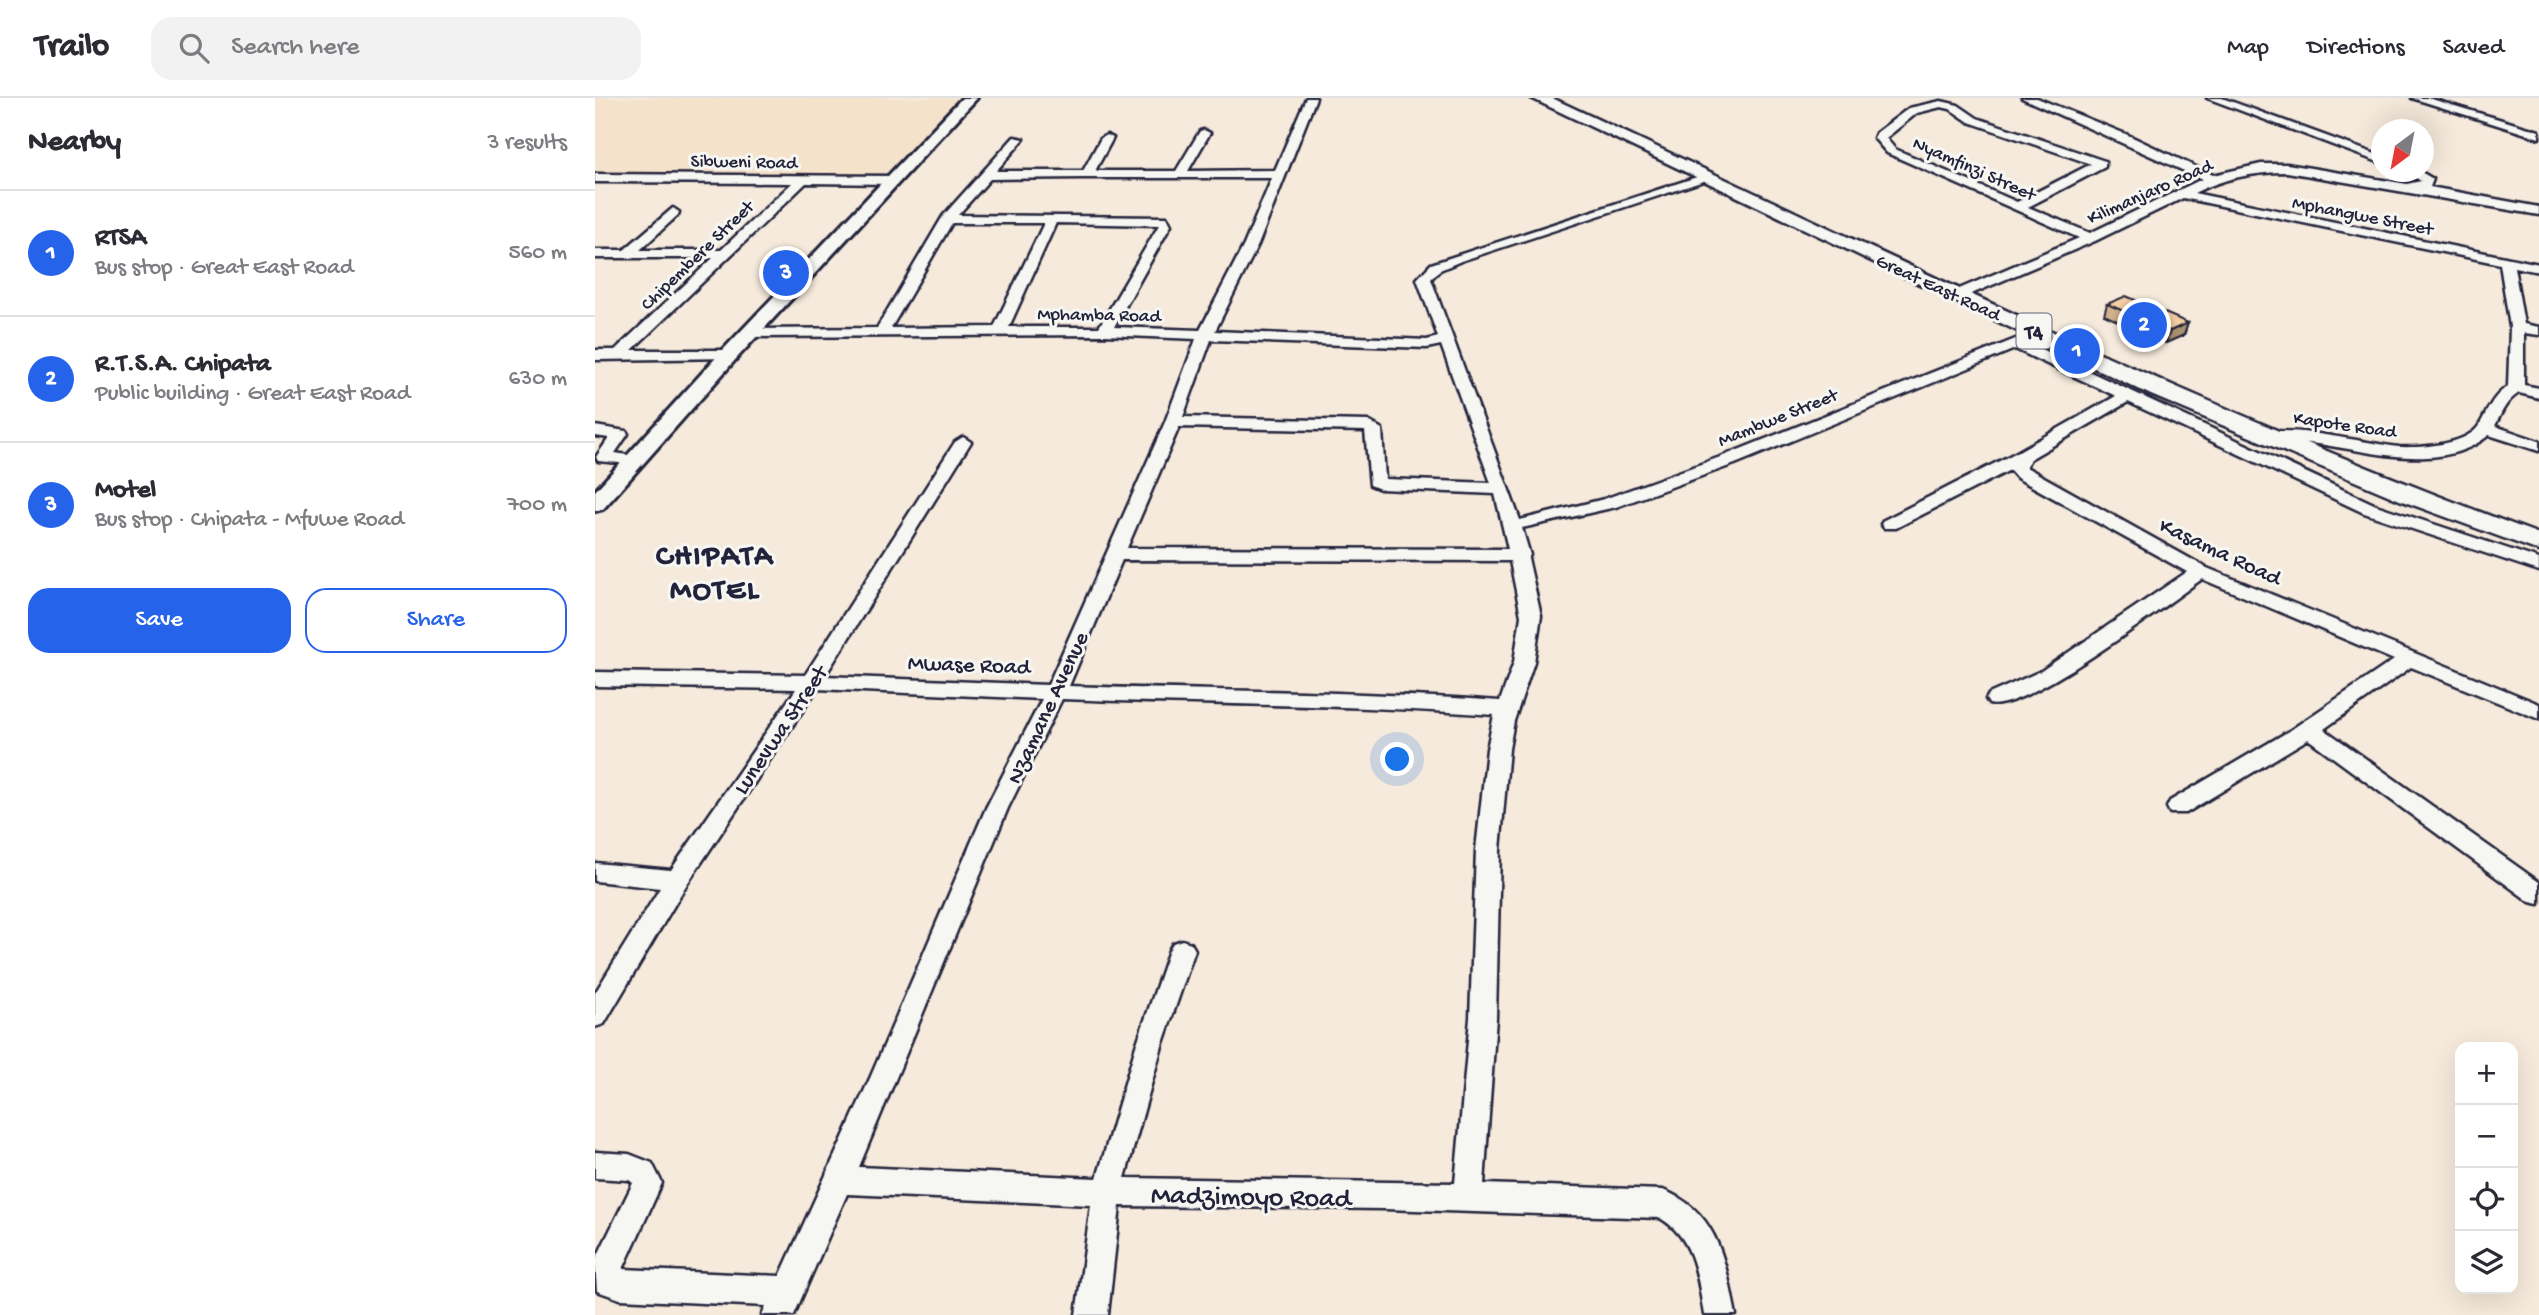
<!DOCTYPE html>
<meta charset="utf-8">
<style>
body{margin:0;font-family:"Gochi Hand",sans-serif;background:#f2f2f3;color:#2b2b33}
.controls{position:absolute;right:21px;bottom:21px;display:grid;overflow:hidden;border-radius:14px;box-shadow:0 7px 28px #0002}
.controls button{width:63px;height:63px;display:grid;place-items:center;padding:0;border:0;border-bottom:2px solid #e1e1e2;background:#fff;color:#2b2b33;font:35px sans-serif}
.compass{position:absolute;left:1776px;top:21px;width:63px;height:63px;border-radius:50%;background:#fff;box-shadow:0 7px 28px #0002;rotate:212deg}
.you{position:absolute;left:803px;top:662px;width:24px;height:24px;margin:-18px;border:5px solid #fff;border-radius:50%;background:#1a73e8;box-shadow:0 0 0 10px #1a73e833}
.badge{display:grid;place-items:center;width:46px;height:46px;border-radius:50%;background:#2563eb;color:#fff;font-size:23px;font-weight:700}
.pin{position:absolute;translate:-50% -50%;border:4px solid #fff;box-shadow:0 2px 7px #0006}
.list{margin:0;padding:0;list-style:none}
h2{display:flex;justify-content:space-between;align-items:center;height:91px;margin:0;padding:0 28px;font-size:30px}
h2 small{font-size:23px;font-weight:400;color:#7c7c81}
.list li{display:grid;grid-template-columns:46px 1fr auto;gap:21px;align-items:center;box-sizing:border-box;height:126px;padding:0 28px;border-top:2px solid #e1e1e2}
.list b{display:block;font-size:26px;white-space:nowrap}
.list p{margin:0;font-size:23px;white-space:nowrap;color:#7c7c81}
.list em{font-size:23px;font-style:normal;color:#7c7c81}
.actions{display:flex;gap:14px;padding:21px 28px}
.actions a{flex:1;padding:16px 0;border:2px solid #2563eb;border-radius:21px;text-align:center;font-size:24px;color:#2563eb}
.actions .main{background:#2563eb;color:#fff}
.icon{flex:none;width:38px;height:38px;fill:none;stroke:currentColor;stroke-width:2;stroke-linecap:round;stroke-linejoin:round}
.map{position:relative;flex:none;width:1944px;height:1217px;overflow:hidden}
header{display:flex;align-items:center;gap:42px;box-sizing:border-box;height:98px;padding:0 35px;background:#fff;border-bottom:2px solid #e1e1e2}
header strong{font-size:33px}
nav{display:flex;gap:38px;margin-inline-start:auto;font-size:24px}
.search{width:490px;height:63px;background:#f2f2f3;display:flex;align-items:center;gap:18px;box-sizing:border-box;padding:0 24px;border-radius:21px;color:#7c7c81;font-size:26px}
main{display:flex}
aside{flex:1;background:#fff}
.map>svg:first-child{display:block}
.built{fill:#f5e2ca}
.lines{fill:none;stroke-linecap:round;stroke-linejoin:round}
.minor-casing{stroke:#22223b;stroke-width:5}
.major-casing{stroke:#22223b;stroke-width:6}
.highway-casing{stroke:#22223b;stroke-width:5}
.minor{fill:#f6f6f2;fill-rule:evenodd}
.major{fill:#f6f6f2;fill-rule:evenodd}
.highway{fill:#f6f6f2;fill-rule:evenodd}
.wall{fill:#d2b28d;stroke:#22223b;stroke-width:2}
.shaded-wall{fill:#ab9173;stroke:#22223b;stroke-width:2}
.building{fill:#f4cfa4;stroke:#22223b;stroke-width:2}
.labels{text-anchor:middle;stroke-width:6;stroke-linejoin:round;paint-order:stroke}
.far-street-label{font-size:19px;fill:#22223b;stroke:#f6f6f2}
.shield{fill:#f6f6f2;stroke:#626272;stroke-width:2}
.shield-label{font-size:21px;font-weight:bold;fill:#22223b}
.street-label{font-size:23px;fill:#22223b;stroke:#f6f6f2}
.near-street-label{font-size:28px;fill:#22223b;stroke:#f6f6f2}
.district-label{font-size:30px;font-weight:bold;letter-spacing:2px;fill:#22223b;stroke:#f6f6f2}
</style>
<header>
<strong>Trailo</strong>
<div class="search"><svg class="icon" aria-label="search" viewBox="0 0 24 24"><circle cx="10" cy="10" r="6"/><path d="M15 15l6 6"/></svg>Search here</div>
<nav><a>Map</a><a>Directions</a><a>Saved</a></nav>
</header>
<main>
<aside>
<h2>Nearby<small>3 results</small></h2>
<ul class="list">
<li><span class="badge">1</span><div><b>RTSA</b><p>Bus stop · Great East Road</p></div><em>560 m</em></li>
<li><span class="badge">2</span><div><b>R.T.S.A. Chipata</b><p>Public building · Great East Road</p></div><em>630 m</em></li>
<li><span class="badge">3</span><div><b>Motel</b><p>Bus stop · Chipata - Mfuwe Road</p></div><em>700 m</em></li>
</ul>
<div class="actions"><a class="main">Save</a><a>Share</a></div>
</aside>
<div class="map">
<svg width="1944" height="1217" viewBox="0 0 1944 1217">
<rect width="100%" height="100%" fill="#f5eadb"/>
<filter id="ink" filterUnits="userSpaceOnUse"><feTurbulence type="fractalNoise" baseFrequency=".0143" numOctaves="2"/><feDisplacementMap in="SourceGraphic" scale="14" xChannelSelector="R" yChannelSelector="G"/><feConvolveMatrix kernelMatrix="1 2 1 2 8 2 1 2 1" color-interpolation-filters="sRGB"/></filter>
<g filter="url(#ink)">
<!-- built -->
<path class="built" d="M0 0H376L298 82 0 78Z"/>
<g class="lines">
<!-- minor casing -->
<g class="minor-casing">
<g id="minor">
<path d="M711 0H721L663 147 620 233 832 242 843 239 822 181 836 166 1111 76 1121 79 866 163 845 172 836 181 925 422 1009 401 1128 358 1433 236 1440 240 1433 245 1781 407 1944 461V473L1769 415 1533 304 1435 361 1431 369 1612 470 1944 606V621L1816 569 1729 631 1944 784V806L1935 804 1713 641 1591 715H1575L1572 709 1575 703 1694 633 1799 562 1607 481C1572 506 1429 616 1394 606L1391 601 1394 596 1446 573 1592 474 1422 380 1415 372 1301 430H1289L1286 426 1289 422 1422 354 1521 298 1420 251 1140 366 1021 409 927 430 935 457 933 460 946 518 939 564 919 623 914 651 905 752 901 920 889 1086 1068 1092C1124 1114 1130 1164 1141 1217H1109C1103 1181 1100 1140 1065 1120L789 1111 525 1108 513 1217H481L496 1107 252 1096 199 1217H167L171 1208 25 1201 2 1193 0 1163 38 1085 34 1082 0 1080V1054L34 1056 57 1065 67 1085 28 1171 185 1178 276 978 391 710 447 601 222 591 90 789 9 926 0 929V895L65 790 0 783V765L76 772 201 591 0 588V574L210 577 360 344 368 339 376 344 230 578 453 587 570 324 601 241 509 237 154 239 147 235 154 231 282 230 348 118 419 39 429 41 401 73H488L506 40 512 37 518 40 500 73H581L605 33 609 32 615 35 593 73 680 72ZM487 80H677L649 147 605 232 519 229 576 127 572 119 363 117 395 81ZM357 125H449L399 229 296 230ZM461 125 564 127 504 229H414ZM616 242 832 250 846 247 896 385 790 381 787 331 773 323 588 319ZM584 329 770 333 775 387 785 391 900 396 913 451 532 450ZM527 462 915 463 926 518 919 564 905 603C761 593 617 593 474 588ZM467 601C611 607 756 606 899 617L892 651 881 752 875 920 860 1085 530 1080 567 948 600 852 596 845 587 842 578 845 574 852 541 948 502 1080 264 1069 413 710Z"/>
<path d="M1427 0H1442L1533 37 1618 77 1666 66H1692L1812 86 1826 83 1811 74H1826L1838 81 1835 89 1944 109V117L1692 74C1659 74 1629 80 1599 95L1944 166V174L1919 169 1929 226 1944 229V237L1929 235V287L1944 290V300L1924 295C1910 304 1907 314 1900 328L1944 343V353L1894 337C1844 378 1771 351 1714 345 1700 344 1671 349 1662 339 1678 322 1778 347 1804 349 1826 350 1873 347 1885 326 1894 310 1897 299 1913 288L1915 229 1905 166 1588 100 1500 143 1367 200H1357V194L1484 140 1292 55 1279 40 1281 35 1314 10 1346 3 1363 7 1382 20 1510 63V69L1433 109 1495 135 1607 81ZM1346 9 1355 11 1374 24 1496 66 1422 104 1300 51 1291 40 1322 15Z"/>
<path d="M1612 0H1627L1786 58V65Z"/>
<path d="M1817 0H1833L1944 33V40Z"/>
<path d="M0 76 298 78 304 82 298 86 211 85 37 252H134L142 257 139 260 0 262V252H20L118 160H0V152H29L78 110 84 114 83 117 45 152H126L197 85 0 84Z"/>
<path d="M0 328 31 333 33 336 20 355 45 359 47 363 45 367 3 363 1 359 14 340 0 338Z"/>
</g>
</g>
<!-- major casing -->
<g class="major-casing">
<path id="major" d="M367 0H382L141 261 8 411 0 413V393L127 253Z"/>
</g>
<!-- highway casing -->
<g class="highway-casing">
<path id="highway" d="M936 0H957C1284 152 1606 312 1944 436V453L1807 403 1556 297Z"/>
</g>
<!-- minor -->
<use href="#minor" class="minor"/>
<!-- major -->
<use href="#major" class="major"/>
<!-- highway -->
<use href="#highway" class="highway"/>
</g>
<!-- wall -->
<path class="wall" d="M1512 206 1593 225 1589 237 1571 245 1509 217Z"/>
<!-- shaded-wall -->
<path class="shaded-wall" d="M1593 225 1589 237 1571 245 1575 233Z"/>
<!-- building -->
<path class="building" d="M1531 198 1593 225 1575 233 1512 206Z"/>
</g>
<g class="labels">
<!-- far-street labels -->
<g class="far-street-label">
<text transform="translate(149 62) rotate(1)" y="7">Sibweni Road</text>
<text transform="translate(1380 69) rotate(24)" y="7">Nyamfinzi Street</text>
<text transform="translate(1554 92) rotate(-24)" y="7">Kilimanjaro Road</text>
<text transform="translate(1768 116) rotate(11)" y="7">Mphangwe Street</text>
<text transform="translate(101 156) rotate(-44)" y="7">Chipembere Street</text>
<text transform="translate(1344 188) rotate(25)" y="7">Great East Road</text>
<text transform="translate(504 215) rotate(1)" y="7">Mphamba Road</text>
<text transform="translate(1182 318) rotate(-22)" y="7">Mambwe Street</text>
<text transform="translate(1750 325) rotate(8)" y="7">Kapote Road</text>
</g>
<!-- shield labels -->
<rect class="shield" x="1421.5" y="215.5" width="35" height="35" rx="5"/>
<g class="shield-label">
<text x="1439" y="240">T4</text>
</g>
<!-- street labels -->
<g class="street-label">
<text transform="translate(1626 452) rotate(25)" y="8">Kasama Road</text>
<text transform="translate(374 565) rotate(2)" y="8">Mwase Road</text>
<text transform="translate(451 609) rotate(-65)" y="8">Nzamane Avenue</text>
<text transform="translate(184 631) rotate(-56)" y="8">Lunevwa Street</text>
</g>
<!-- near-street labels -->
<g class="near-street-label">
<text transform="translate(656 1096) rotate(1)" y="10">Madzimoyo Road</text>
</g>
<!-- district labels -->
<g class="district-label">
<text x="120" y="466">CHIPATA<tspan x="120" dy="34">MOTEL</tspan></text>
</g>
</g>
</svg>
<div class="controls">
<button>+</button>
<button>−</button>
<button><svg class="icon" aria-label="locate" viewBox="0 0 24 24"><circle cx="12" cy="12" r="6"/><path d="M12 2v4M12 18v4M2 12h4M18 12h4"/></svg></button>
<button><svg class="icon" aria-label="layers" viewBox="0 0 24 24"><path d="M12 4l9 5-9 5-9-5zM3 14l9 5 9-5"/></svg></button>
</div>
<svg class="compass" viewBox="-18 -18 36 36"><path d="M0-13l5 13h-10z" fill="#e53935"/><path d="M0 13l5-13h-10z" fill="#7c7c81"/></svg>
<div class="you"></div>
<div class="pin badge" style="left:1482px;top:253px">1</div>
<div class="pin badge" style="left:1549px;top:227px">2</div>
<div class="pin badge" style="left:191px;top:175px">3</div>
</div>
</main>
